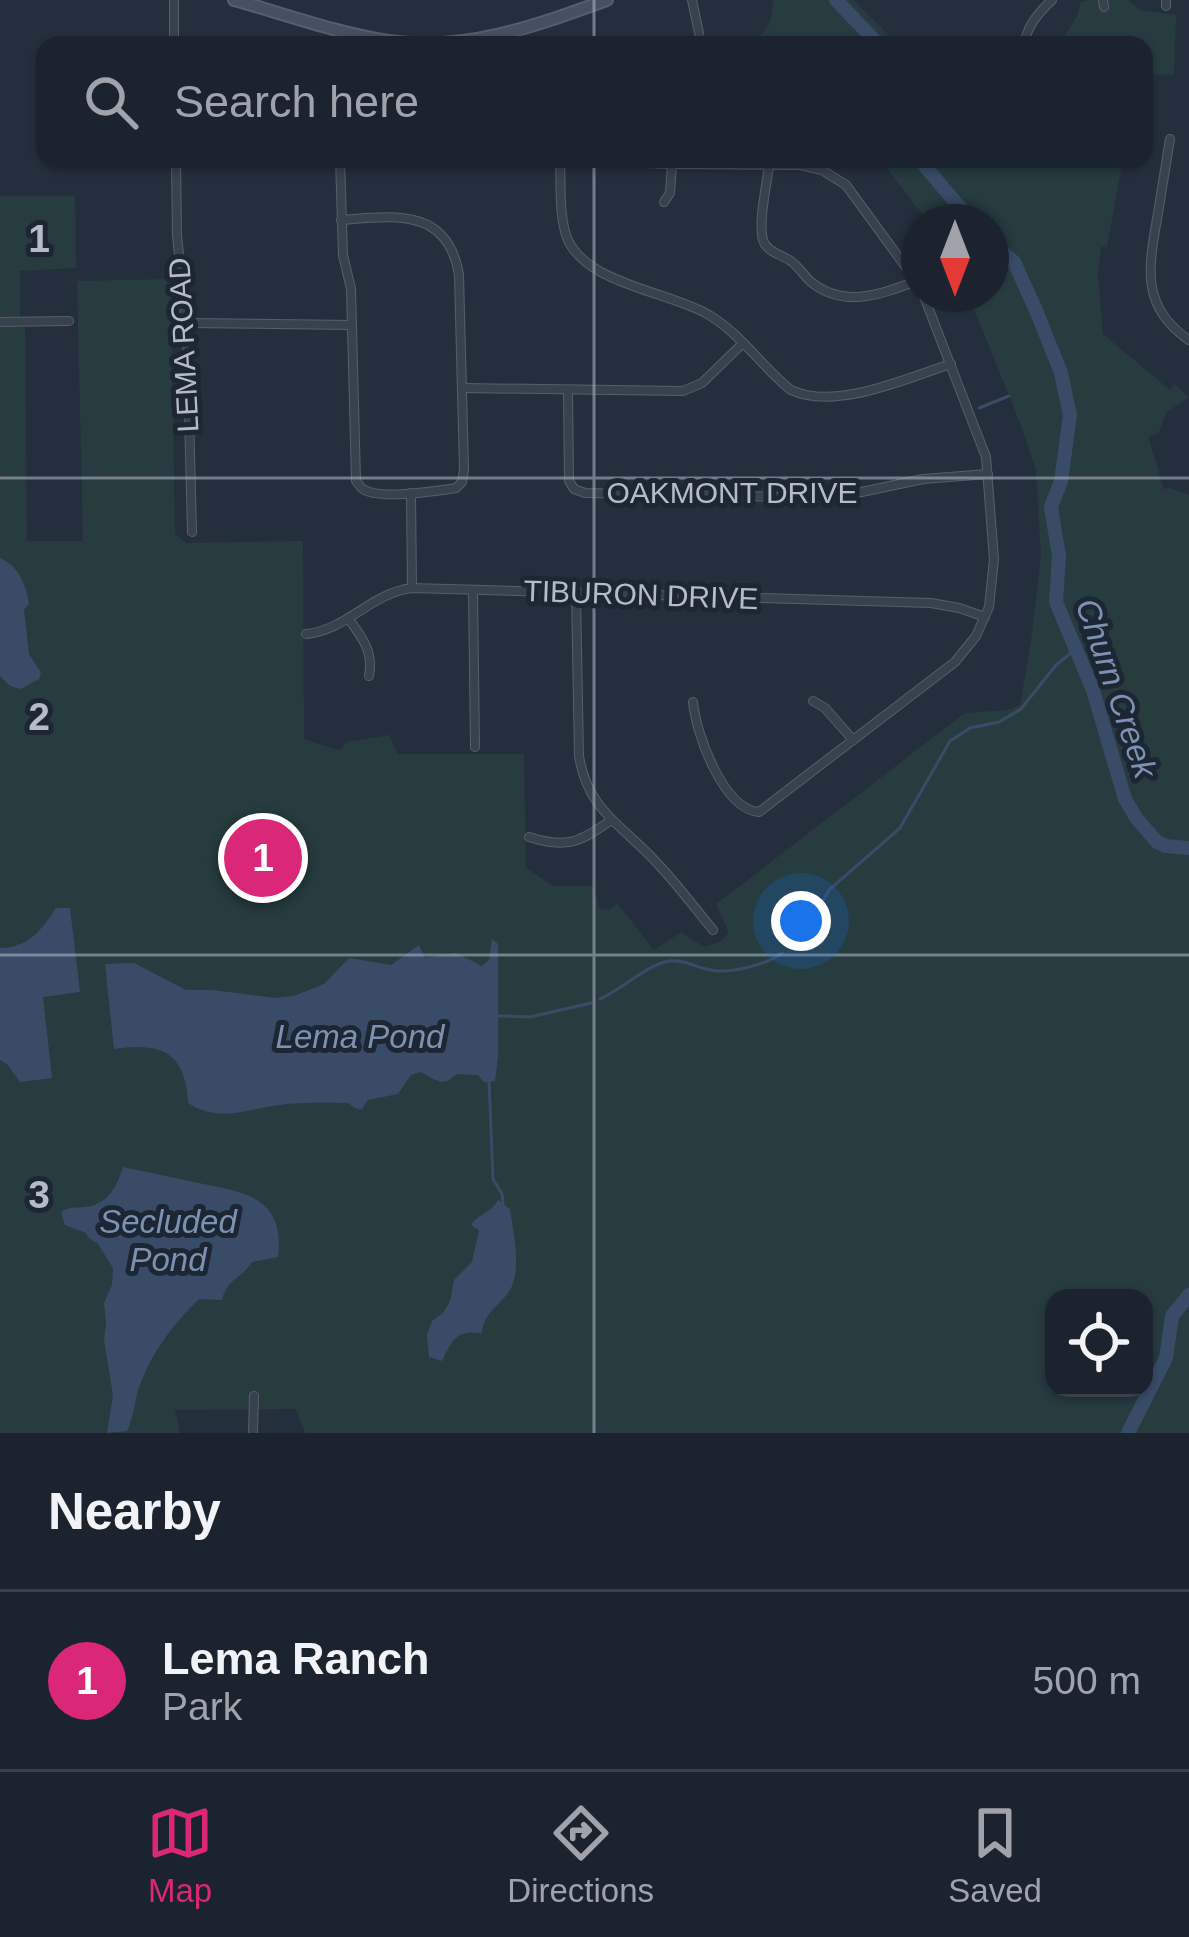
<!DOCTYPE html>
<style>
body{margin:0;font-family:Helvetica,sans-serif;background:#242b36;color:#f1f3f6}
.controls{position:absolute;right:36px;bottom:36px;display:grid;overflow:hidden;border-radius:24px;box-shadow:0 3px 9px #0004}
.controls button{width:108px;height:108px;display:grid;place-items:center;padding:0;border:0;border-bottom:3px solid #39404a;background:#1b232e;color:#f1f3f6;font:60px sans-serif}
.compass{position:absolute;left:901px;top:204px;width:108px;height:108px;border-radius:50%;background:#1b232e;box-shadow:0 3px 9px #0004;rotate:180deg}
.you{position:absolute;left:801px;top:921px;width:42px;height:42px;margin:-30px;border:9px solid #fff;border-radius:50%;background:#1a73e8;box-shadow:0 0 0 18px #1a73e833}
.badge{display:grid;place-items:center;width:78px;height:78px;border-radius:50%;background:#db2777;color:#fff;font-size:39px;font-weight:700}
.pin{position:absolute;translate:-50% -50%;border:6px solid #fff;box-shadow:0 3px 12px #0006}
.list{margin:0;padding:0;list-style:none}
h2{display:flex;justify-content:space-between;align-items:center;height:156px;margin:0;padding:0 48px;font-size:51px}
h2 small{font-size:39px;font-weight:400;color:#a0a4aa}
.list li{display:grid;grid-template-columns:78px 1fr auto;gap:36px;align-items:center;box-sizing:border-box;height:180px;padding:0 48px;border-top:3px solid #39404a}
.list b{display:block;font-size:45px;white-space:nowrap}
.list p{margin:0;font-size:39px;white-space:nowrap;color:#a0a4aa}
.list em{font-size:39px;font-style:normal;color:#a0a4aa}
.icon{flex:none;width:66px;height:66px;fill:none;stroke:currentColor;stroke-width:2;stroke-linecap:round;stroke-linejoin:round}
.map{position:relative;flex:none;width:1189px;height:1433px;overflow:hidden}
.search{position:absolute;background:#1b232e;box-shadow:0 3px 9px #0004;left:36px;right:36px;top:36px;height:132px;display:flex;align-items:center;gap:30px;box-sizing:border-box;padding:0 42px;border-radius:24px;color:#a0a4aa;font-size:45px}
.sheet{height:336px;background:#1b232e}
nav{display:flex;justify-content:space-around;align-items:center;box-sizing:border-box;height:168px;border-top:3px solid #39404a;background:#1b232e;font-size:33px;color:#a0a4aa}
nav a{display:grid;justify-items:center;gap:6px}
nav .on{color:#db2777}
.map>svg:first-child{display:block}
.green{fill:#263c3f;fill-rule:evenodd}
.water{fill:#394c67}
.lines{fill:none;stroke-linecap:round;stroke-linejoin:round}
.stream{stroke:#394c67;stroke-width:3}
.river{stroke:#394c67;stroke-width:14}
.minor-casing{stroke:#565f6c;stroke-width:10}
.secondary-casing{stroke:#565f6c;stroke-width:14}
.minor{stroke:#38414e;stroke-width:8}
.secondary{stroke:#465061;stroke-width:10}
.grid{fill:none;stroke:#b4bcc9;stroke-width:3;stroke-opacity:0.55}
.labels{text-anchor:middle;stroke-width:10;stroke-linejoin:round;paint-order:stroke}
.street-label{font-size:30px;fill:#b4bcc9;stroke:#1d2633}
.water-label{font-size:33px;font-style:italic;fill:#7c92b1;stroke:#1d2633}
.grid-label{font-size:39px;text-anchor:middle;font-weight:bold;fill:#b4bcc9;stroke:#1d2633;stroke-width:10;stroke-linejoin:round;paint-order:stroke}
</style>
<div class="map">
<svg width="1189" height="1433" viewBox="0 0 1189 1433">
<rect width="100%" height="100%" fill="#242f3e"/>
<!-- green -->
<g class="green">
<path d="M773 0H853L899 45H743C766 33 772 29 773 0Z"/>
<path d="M1088 0H1128L1140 10 1176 15 1174 75 1144 74V45H1059L1077 16 1081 2Z"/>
<path d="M880 159H1108L1110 163 1122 164 1107 247H1101L1098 274 1103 334 1170 390 1174 384 1189 397 1166 413 1158 434 1148 436 1164 489 1170 488 1189 495V1433H305L296 1409 175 1410 180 1433H0V326L25 327 27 541H83L77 281 171 279 175 534 186 543 303 541 304 739 340 751 347 742 389 735 398 754H524L526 868 553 886H593L600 909 610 910 617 903 654 950 681 932 704 947 719 942 729 933 716 904 965 713 1008 710 1020 705 1031 641 1041 556 1036 470 1022 428 968 294H991V222H928ZM1054 1298H1144V1388H1054Z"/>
<path d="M0 196H75L76 268 20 271V318H0Z"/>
</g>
<!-- water -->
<g class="water">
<path d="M0 558C18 565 26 585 29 603L24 610 29 654 41 673 39 679 21 689 10 686 0 676Z"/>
<path d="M56 908H70L80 992 43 997 52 1078 20 1082 7 1064 0 1060V948C28 948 42 930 56 908Z"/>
<path d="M492 939 498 944V1056L495 1081 484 1082 478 1075 457 1074C441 1088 438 1080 420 1072L411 1075 398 1094 368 1100 362 1109 355 1108 348 1103C326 1103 302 1102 280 1105 248 1109 218 1123 188 1103 186 1052 161 1042 114 1049L105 964 134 963 186 990H212L275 998 294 996 324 984 349 958 391 965 419 945 425 958 456 953 482 966 489 960Z"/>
<path d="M123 1167C149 1172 174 1178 199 1183 246 1193 285 1197 278 1257L252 1262C242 1278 227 1279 222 1300L199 1299C171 1327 149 1355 137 1394 134 1407 133 1418 127 1431L107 1433 113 1395 104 1340 106 1324 104 1303 112 1285 113 1268 98 1244 88 1237 86 1233 65 1225 61 1212C73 1205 78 1209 91 1206 110 1201 118 1184 123 1167Z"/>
<path d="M498 1200 510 1209C513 1231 521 1265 512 1286 504 1304 483 1311 482 1333 456 1330 453 1339 442 1361L429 1357 427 1335 432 1321 443 1313 450 1301 454 1280 472 1262 479 1230 471 1225C477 1215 491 1213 498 1200Z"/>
</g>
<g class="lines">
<!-- stream -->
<g class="stream">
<path d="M979 408 1009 396"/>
<path d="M787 947 809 926 829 890 900 828 950 741 970 728 999 722 1021 709 1056 665 1076 649"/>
<path d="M600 999C621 990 648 964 669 961 686 959 700 970 717 971 735 972 768 964 782 953"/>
<path d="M499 1016 530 1017 591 1003"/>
<path d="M489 1082 493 1179 502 1194 503 1204"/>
</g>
<!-- river -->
<g class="river">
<path d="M836 0 879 45"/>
<path d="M919 159 972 222"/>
<path d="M991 243 1014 262 1035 308 1061 373 1070 415 1061 481 1051 507 1059 556 1056 602 1093 690 1125 799 1137 819 1157 842 1166 846 1189 848"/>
<path d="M1128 1433 1166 1358 1172 1316 1189 1295"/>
</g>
<!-- minor casing -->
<g class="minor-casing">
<g id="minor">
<path d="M174 0V45"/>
<path d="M692 0 699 33"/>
<path d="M1103 0 1104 7"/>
<path d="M1166 0V6"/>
<path d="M1024 45C1027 26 1038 13 1052 0"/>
<path d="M1170 139C1166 163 1162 188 1158 213 1149 265 1139 306 1189 340"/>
<path d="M176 159 177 235 187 336 192 532"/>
<path d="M340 159 343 255 351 289 356 481C358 483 360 487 363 489 378 500 437 491 456 488L462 482 464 470 459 275C448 207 394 216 341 220"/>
<path d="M534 159 672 164 800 165 822 170 846 185 919 285"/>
<path d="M560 161C561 185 559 212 566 235 582 284 669 291 709 315 741 334 763 368 791 390 836 411 906 378 951 364"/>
<path d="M769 165C767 184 758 222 763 240 767 253 782 254 792 262 799 267 804 276 811 282 845 309 881 294 917 281"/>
<path d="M664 202 670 193 672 164"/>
<path d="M0 322 69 321"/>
<path d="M187 323 352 325"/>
<path d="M463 388 683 391 702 383 743 343"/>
<path d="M568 391 569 481 574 489 585 493 833 498 923 479 988 474"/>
<path d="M411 493 412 588"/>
<path d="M473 591 475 747"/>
<path d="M576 593 579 756C588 812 623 825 657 863 677 884 694 907 713 930"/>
<path d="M348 618C362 637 374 652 369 676"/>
<path d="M306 634C347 630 371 593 412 588L931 603 959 608 985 617"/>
<path d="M813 701 825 708 853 740"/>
<path d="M693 702C696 734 723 809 759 812L955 662 976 636 989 607 994 559 986 457 923 294"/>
<path d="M529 837C566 849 580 842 610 821"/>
<path d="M253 1433 254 1396"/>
</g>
</g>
<!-- secondary casing -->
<g class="secondary-casing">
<path id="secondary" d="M234 0C285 14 336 33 388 41 465 52 535 26 607 0"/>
</g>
<!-- minor -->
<use href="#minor" class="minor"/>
<!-- secondary -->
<use href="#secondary" class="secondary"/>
</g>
<!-- grid -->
<path class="grid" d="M594 0V45M594 159V1433M0 478H1189M0 955H1189"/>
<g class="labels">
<!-- street labels -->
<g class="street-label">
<text transform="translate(184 345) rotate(-93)" y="10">LEMA ROAD</text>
<text x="732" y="503">OAKMONT DRIVE</text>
<text transform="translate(641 595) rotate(2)" y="10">TIBURON DRIVE</text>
</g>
<!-- water labels -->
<g class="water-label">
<text transform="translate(1117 688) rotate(71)" y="12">Churn Creek</text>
<text x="360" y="1048">Lema Pond</text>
<text x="168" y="1233">Secluded<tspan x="168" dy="38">Pond</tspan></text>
</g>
</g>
<g class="grid-label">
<text x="39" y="252">1</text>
<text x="39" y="730">2</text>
<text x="39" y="1208">3</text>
</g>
</svg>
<div class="controls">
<button><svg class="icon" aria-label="locate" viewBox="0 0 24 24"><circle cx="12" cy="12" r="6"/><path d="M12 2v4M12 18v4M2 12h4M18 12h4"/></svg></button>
</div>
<svg class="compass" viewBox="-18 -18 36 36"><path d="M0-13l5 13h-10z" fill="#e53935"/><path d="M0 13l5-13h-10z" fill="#a0a4aa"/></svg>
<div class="you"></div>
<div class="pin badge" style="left:263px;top:858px">1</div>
<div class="search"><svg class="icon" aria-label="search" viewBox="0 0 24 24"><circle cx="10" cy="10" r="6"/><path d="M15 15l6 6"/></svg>Search here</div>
</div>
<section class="sheet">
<h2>Nearby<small></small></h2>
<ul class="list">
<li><span class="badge">1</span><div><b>Lema Ranch</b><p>Park</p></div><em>500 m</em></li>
</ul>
</section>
<nav>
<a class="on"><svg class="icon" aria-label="map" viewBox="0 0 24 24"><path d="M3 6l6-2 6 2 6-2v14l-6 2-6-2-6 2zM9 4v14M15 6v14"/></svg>Map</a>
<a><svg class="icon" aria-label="directions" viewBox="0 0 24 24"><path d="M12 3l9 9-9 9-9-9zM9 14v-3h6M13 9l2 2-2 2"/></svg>Directions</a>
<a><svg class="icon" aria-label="saved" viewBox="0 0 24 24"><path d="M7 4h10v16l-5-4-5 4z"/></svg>Saved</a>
</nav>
